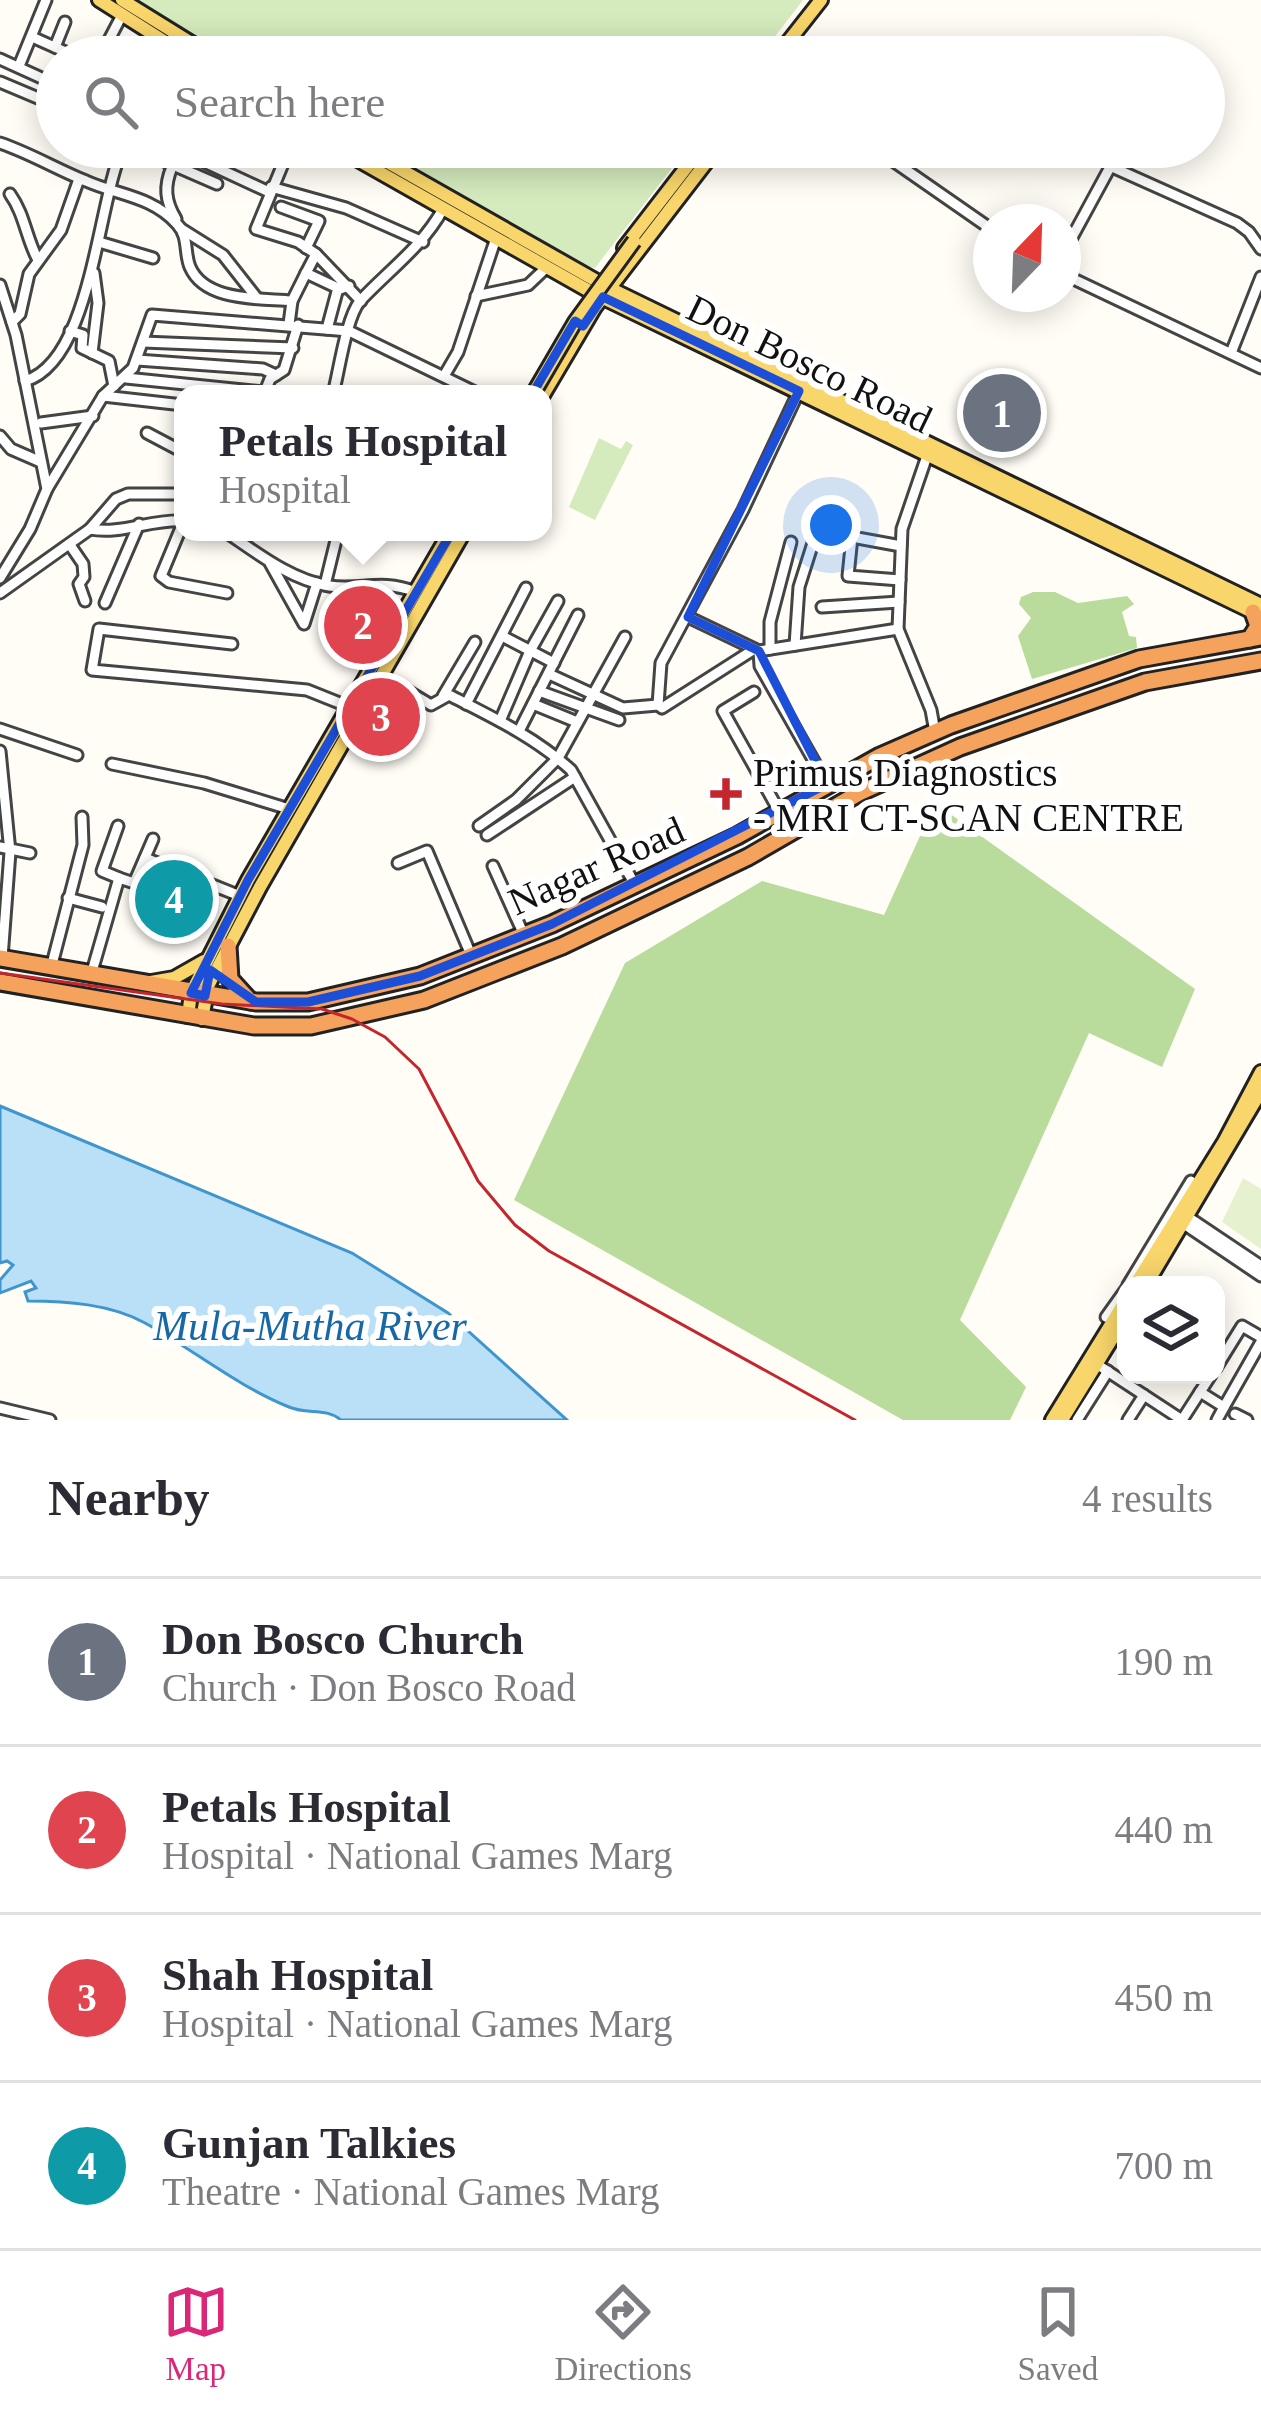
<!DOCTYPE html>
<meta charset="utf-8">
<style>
body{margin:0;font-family:"Times New Roman",serif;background:#f7f7f7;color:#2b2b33}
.controls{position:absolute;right:36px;bottom:36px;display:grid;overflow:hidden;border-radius:24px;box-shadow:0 6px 30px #0003}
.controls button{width:108px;height:108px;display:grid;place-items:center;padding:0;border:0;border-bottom:3px solid #e1e1e2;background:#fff;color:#2b2b33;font:60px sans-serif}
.compass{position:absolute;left:973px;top:204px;width:108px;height:108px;border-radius:50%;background:#fff;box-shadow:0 6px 30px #0003;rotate:23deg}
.you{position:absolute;left:831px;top:525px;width:42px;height:42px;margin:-30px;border:9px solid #fff;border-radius:50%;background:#1a73e8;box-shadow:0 0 0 18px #1a73e833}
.badge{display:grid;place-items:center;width:78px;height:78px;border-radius:50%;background:#db2777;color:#fff;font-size:39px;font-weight:700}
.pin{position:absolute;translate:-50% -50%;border:6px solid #fff;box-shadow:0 3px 12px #0006}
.popup{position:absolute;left:174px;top:385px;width:378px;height:156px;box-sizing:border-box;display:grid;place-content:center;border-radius:24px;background:#fff;filter:drop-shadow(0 3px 9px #0005);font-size:39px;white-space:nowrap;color:#7c7c81}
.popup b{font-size:45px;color:#2b2b33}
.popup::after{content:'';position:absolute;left:50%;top:100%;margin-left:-24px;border:24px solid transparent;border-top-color:#fff}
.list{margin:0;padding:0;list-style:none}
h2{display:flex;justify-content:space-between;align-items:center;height:156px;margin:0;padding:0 48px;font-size:51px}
h2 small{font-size:39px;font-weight:400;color:#7c7c81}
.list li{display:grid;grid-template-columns:78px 1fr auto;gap:36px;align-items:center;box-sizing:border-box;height:168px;padding:0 48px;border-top:3px solid #e1e1e2}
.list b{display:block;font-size:45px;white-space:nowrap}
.list p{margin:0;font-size:39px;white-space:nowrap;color:#7c7c81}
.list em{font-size:39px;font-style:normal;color:#7c7c81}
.icon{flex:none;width:66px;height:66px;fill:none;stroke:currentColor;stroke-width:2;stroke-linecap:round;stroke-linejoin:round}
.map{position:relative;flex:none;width:1261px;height:1420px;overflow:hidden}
.search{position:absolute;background:#fff;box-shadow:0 6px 30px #0003;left:36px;right:36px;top:36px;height:132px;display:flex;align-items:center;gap:30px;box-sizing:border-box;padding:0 42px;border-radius:66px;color:#7c7c81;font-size:45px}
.sheet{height:828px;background:#fff}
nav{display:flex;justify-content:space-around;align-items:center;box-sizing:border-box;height:168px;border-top:3px solid #e1e1e2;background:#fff;font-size:33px;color:#7c7c81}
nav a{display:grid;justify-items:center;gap:6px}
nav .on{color:#db2777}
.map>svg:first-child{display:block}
.green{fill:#d5ebbd}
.forest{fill:#b9dc9c}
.pitch{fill:#e6f2cf}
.water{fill:#b9e0f7;stroke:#3f96cf;stroke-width:3}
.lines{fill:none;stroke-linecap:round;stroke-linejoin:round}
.minor-casing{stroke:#444;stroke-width:15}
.major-casing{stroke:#222;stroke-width:18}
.highway-casing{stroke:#222;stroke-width:21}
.minor{stroke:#fff;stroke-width:9}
.major{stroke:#f9d66b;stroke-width:12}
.highway{stroke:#f5a25d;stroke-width:15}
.rail{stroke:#c4262e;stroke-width:3}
.major-bridge-casing{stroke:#222;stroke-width:18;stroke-linecap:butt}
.major-bridge{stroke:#f9d66b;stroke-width:12}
.marked{fill:none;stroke:#1d4ed8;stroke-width:9;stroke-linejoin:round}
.poi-dot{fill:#c4262e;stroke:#fff;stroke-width:4.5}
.labels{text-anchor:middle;stroke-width:12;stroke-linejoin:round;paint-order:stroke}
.street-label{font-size:39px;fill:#111;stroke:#fff}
.poi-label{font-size:39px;fill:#111;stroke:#fff;text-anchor:start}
.water-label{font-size:42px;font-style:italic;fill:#1768a6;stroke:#fff}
</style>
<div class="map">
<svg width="1261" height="1420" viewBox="0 0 1261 1420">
<rect width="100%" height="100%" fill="#fffdf5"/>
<!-- green -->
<g class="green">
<path d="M130 0H803L773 39 741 57H224Z"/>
<path d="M375 147H688L595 268 576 265Z"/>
<path d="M599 438 621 449 626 441 633 445 595 520 569 507Z"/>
</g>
<!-- forest -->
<g class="forest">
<path d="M1033 592H1055L1078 603 1127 596 1134 604 1122 612 1129 636 1136 637 1137 648 1032 679 1018 636 1031 618 1019 604 1021 597Z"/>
<path d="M935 803 1195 989 1162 1067 1089 1033 960 1320 1026 1387 1010 1420H903L514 1200 625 963 762 881 884 915Z"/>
</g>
<!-- pitch -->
<path class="pitch" d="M1243 1178 1261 1189V1249L1222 1222Z"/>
<!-- water -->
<path class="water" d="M0 1106 352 1253 448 1313 567 1420H341C325 1407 308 1415 289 1407 237 1386 194 1350 145 1323 111 1304 66 1301 28 1301L25 1292 36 1288 31 1281 0 1293V1280L13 1265 7 1261 0 1263Z"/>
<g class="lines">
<!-- minor casing -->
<g class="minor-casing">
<g id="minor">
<path d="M32 37 77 57"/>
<path d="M55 47 65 22"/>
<path d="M100 57 122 15"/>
<path d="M163 57 176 34"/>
<path d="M0 59 57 85"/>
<path d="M19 66 46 0"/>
<path d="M0 82 57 106"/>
<path d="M0 143C30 153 56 169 86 181 117 195 152 196 177 224 189 236 184 253 190 267 205 302 260 298 292 301"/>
<path d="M132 147 217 184"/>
<path d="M172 147 269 192"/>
<path d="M290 147 256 229 298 242 316 254"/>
<path d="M873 147 991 229"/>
<path d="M172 167C164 186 165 201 176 219"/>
<path d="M1112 167 1237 223 1249 232 1261 249"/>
<path d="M271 187 346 208 423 242"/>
<path d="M10 194C25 215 26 238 38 260"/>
<path d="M281 207 319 221 306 248"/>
<path d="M180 228 223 255 256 297"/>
<path d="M99 242 153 258"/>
<path d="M1063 254 1121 147"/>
<path d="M1063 274 1261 368"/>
<path d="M0 285 16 335 47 489 30 529 0 578"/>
<path d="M349 286 340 289 306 273 316 254 361 301"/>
<path d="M476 296 528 285 547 267"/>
<path d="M12 322 20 314 29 274 61 230 79 179"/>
<path d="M289 324 292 301 306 273"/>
<path d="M327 329 338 288"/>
<path d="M70 331 83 335 82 348 109 361 114 386"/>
<path d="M143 342 293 348"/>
<path d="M92 353 98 303 94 273"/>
<path d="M1231 353 1261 277"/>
<path d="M137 360 263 369 276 375"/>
<path d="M444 376 458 352 496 238"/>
<path d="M126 378 264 392"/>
<path d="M25 381C92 361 97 203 123 147"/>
<path d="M264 394 270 379 284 370 298 325"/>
<path d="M333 394C339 372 346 318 360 301 389 270 422 247 443 209"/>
<path d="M103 396 183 405"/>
<path d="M41 423 93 416"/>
<path d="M147 433 183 452"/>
<path d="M0 436 11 449 41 462"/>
<path d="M928 453 902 529 898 629 931 710 935 732"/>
<path d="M47 489 103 396 133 368 152 315 349 331 479 394"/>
<path d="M183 523 161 576 169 582 227 593"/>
<path d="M90 529C121 535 151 519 183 521"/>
<path d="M226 532C257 553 291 580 329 586 362 591 379 578 416 592"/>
<path d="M70 545 83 564 84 577 79 584 85 601"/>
<path d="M270 563 304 624 317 583"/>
<path d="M900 580 848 576 852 537 901 546"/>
<path d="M325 585 338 532"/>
<path d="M0 593 90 529 116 499 128 494H183"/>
<path d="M105 603 139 524"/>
<path d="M822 607 899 602"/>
<path d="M688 617 759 651 898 629"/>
<path d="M502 636 554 663"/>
<path d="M232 644 99 629 92 670 307 690 347 706"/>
<path d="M795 645 799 587 813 543"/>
<path d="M770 649V622L791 542"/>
<path d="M759 651 760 666 827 784"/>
<path d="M549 674 623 708 658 705 662 708 753 650"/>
<path d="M381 675 431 705 449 695C492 717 535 737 571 770L635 885"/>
<path d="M539 691 619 720"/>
<path d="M754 692 723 711 779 811"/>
<path d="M443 696 475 642"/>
<path d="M466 704 526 588"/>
<path d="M533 704 577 722"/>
<path d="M658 705 661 663 743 510 799 391"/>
<path d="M500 721 530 651 558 601"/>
<path d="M0 729 77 755"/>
<path d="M519 731 578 615"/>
<path d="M0 751 10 852 2 958"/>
<path d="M112 764 204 783 289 809"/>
<path d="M479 826 516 800 558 758 625 637"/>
<path d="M487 835 575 777"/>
<path d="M0 847 30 853"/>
<path d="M145 858 240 896"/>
<path d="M398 863 427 851 471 955"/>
<path d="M493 866 524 935"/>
<path d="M119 878 134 883 153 839"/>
<path d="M68 898 102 907"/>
<path d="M51 968 83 845 82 817"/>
<path d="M91 975 119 878 102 871 118 826"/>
<path d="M1185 1215 1261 1266"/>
<path d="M1181 1222 1261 1276"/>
<path d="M1128 1285 1191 1181"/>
<path d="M1106 1317 1126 1289"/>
<path d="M1095 1363 1182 1420 1211 1375"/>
<path d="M1216 1368 1242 1326 1261 1337"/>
<path d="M1200 1392 1224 1407 1217 1420"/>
<path d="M1224 1407 1261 1342"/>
<path d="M0 1408 50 1420"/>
<path d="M1235 1414 1247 1420"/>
<path d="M1077 1420 1108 1371"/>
<path d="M1128 1420 1144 1395"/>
</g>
</g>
<!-- major casing -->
<g class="major-casing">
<g id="major">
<path d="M99 0 189 57"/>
<path d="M122 0 214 57"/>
<path d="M771 57 788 42 821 0"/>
<path d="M335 147 591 292 1259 615"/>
<path d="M361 147 609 288 1261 605"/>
<path d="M624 248 702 147"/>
<path d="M543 395 595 307 718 147"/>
<path d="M151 982 174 978 204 961"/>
<path d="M188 1016 191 993 248 880 450 532"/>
<path d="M202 1019 208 986 260 887 464 532"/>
<path d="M1135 1285 1224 1142 1261 1072"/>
<path d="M1146 1285 1261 1091"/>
<path d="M1052 1420 1126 1300"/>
<path d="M1062 1420 1126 1316"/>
</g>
</g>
<!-- highway casing -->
<g class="highway-casing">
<g id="highway">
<path d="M1250 639 1258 626 1253 612"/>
<path d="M228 946 230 979 250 1001"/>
<path d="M0 958 256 1002H308L420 976 552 924 737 836 880 756 951 725 1139 659 1261 637"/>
<path d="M0 982 254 1026H311L424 1000 562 946 748 857 859 793 960 747 1145 682 1261 661"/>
</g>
</g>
<!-- minor -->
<use href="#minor" class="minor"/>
<!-- major -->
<use href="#major" class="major"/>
<!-- highway -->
<use href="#highway" class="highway"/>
<!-- rail -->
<path class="rail" d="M0 973 222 1004 322 1009 352 1019 385 1037 419 1069 478 1181 515 1225 549 1251 855 1420"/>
<!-- major-bridge casing -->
<g class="major-bridge-casing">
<path id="major-bridge" d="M533 394 575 322 634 241"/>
</g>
<!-- major-bridge -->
<use href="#major-bridge" class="major-bridge"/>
</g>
<!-- marked area -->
<path class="marked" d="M603 297 799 391 688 617 759 651 827 784 552 924 420 976 308 1002H256L210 970 205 996 191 993 248 880 575 321 583 326Z"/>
<!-- markers -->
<path class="poi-dot" d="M720 776h12v12h12v12h-12v12h-12v-12h-12v-12h12z"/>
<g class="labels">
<!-- street labels -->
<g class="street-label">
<text transform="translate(810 363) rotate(26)" y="14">Don Bosco Road</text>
<text transform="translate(596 865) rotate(-24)" y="14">Nagar Road</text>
</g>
<!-- poi labels -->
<g class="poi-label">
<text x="753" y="786">Primus Diagnostics<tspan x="753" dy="45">- MRI CT-SCAN CENTRE</tspan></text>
</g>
<!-- water labels -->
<g class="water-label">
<text x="310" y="1340">Mula-Mutha River</text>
</g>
</g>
</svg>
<div class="controls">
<button><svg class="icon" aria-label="layers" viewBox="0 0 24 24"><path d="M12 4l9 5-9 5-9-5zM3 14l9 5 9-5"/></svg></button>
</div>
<svg class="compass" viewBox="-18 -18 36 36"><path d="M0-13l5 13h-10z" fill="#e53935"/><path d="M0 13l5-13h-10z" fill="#7c7c81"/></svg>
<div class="you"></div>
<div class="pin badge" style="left:1002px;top:413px;background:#6b7280">1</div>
<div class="pin badge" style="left:363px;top:625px;background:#e0444e">2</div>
<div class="popup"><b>Petals Hospital</b>Hospital</div>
<div class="pin badge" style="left:381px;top:717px;background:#e0444e">3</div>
<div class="pin badge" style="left:174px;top:899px;background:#0f9aa8">4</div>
<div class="search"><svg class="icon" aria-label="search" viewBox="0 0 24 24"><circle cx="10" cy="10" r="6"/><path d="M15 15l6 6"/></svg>Search here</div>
</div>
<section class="sheet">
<h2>Nearby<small>4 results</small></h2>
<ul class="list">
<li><span class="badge" style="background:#6b7280">1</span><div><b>Don Bosco Church</b><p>Church · Don Bosco Road</p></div><em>190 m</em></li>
<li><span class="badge" style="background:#e0444e">2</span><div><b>Petals Hospital</b><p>Hospital · National Games Marg</p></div><em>440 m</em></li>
<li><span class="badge" style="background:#e0444e">3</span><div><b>Shah Hospital</b><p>Hospital · National Games Marg</p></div><em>450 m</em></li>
<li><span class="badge" style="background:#0f9aa8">4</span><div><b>Gunjan Talkies</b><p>Theatre · National Games Marg</p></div><em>700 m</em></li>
</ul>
</section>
<nav>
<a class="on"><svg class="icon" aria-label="map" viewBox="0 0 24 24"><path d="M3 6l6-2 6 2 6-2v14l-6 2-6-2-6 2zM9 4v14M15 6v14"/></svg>Map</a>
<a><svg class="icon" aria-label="directions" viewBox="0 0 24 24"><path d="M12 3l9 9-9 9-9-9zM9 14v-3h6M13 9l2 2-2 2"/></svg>Directions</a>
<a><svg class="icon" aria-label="saved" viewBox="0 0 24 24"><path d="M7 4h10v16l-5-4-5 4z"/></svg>Saved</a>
</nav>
